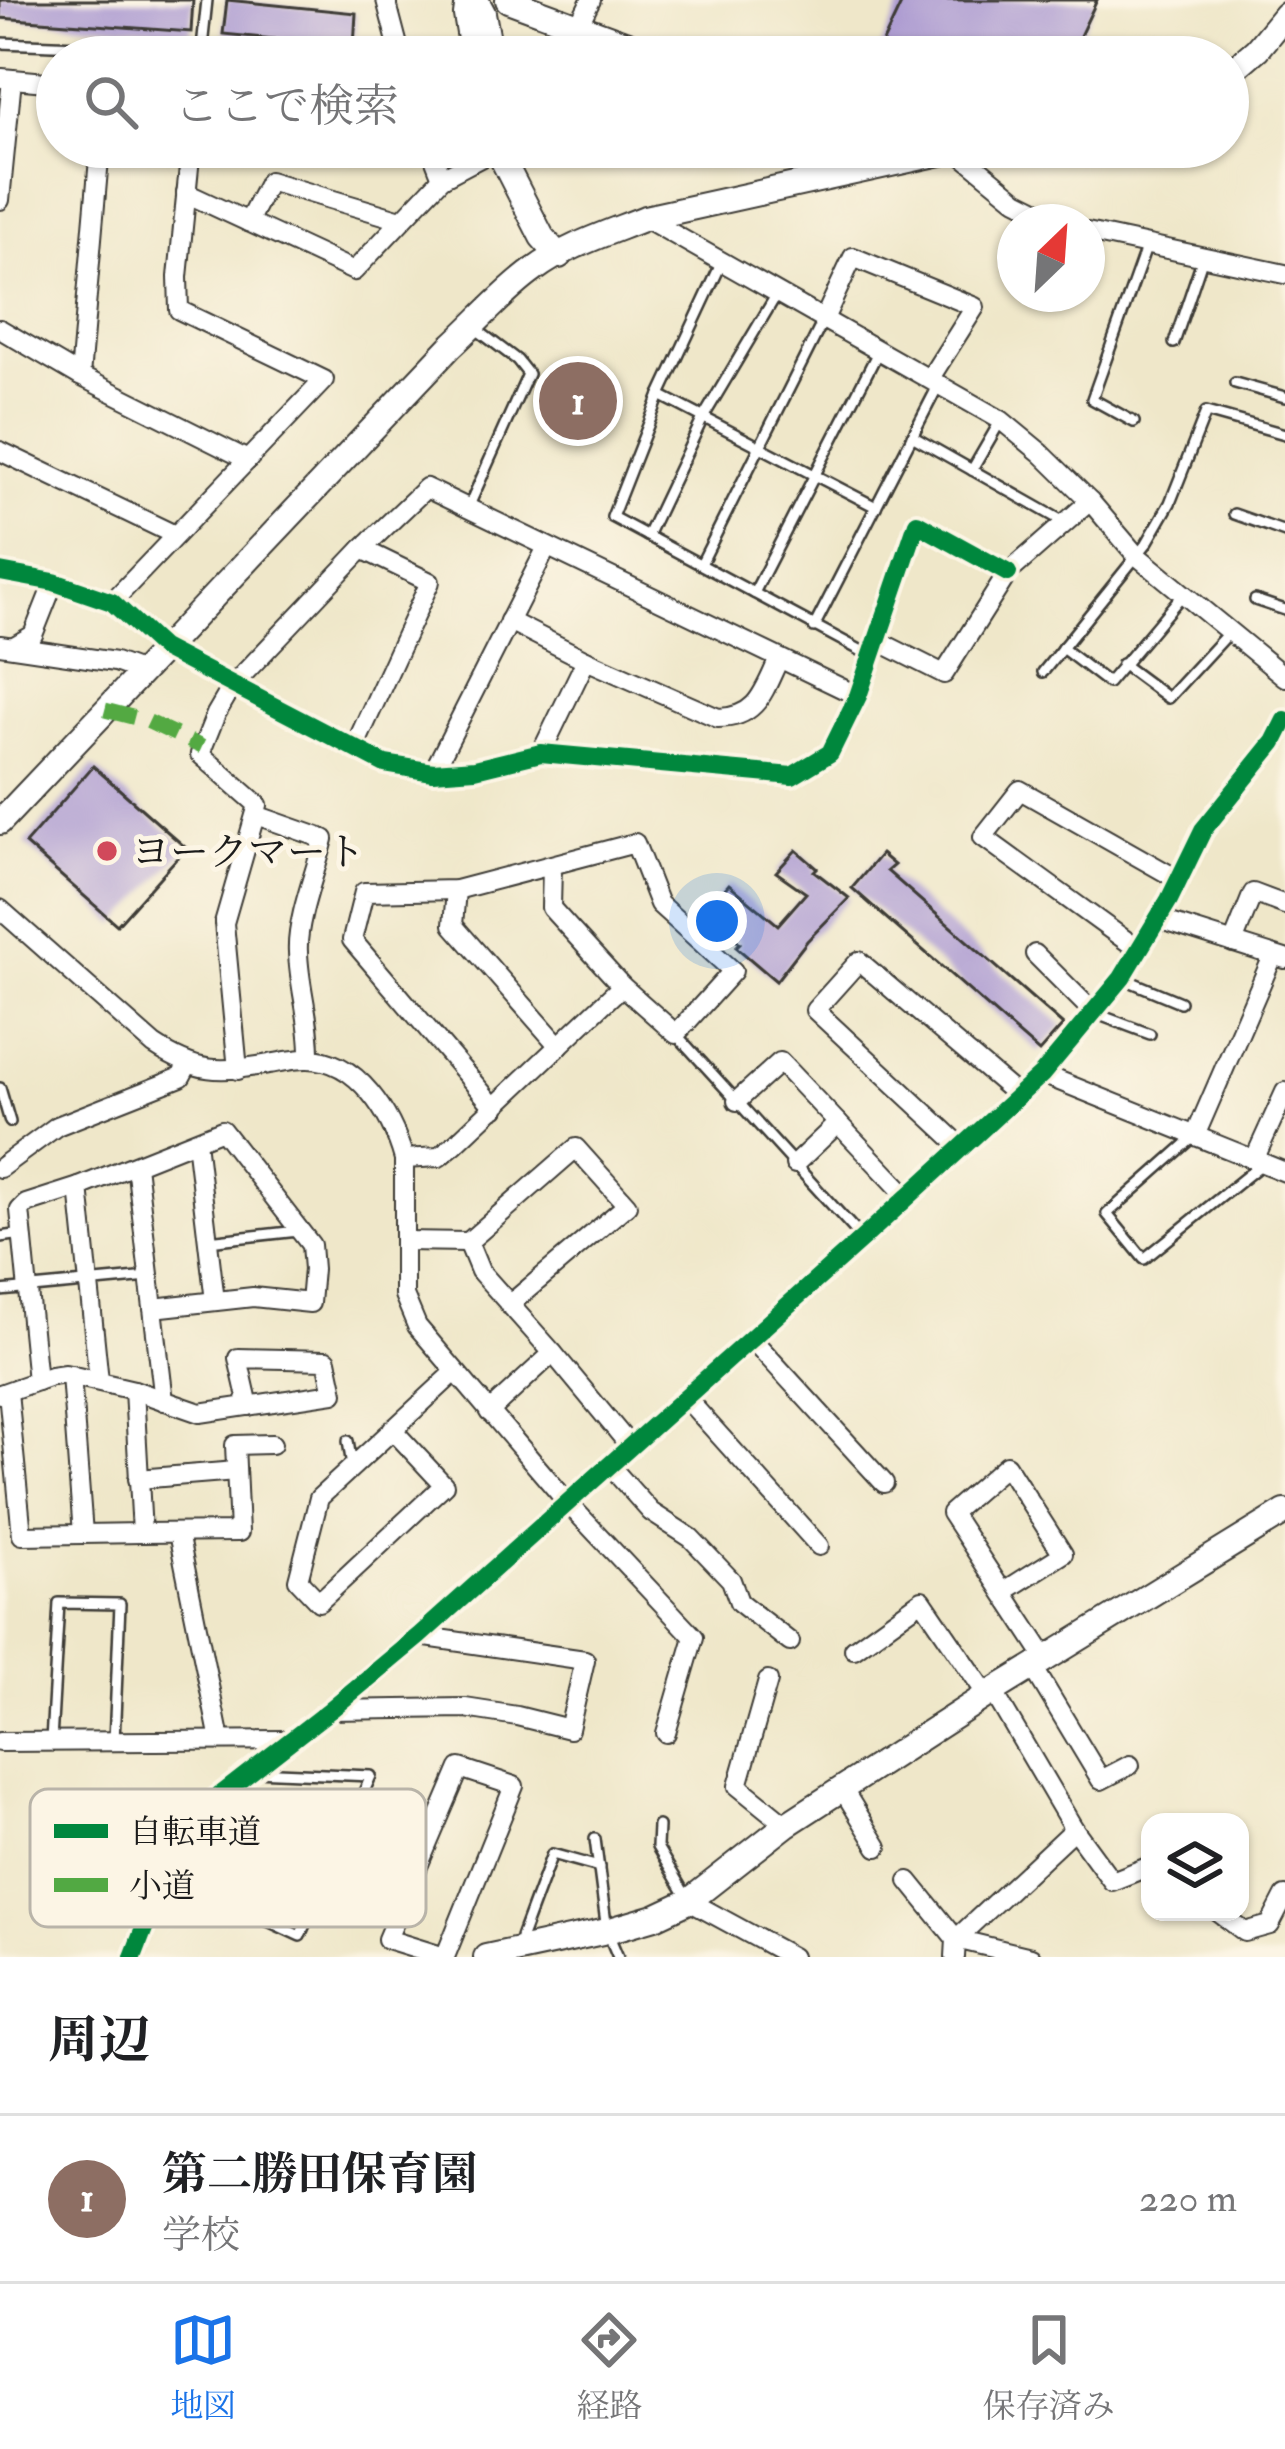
<!DOCTYPE html>
<html lang="ja">
<meta charset="utf-8">
<style>
body{margin:0;font-family:"IM FELL Double Pica","Noto Serif JP",serif;background:#f6f6f6;color:#202124}
.controls{position:absolute;right:36px;bottom:36px;display:grid;overflow:hidden;border-radius:24px;box-shadow:0 3px 9px #0004}
.controls button{width:108px;height:108px;display:grid;place-items:center;padding:0;border:0;border-bottom:3px solid #e0e0e0;background:#fff;color:#202124;font:60px sans-serif}
.compass{position:absolute;left:997px;top:204px;width:108px;height:108px;border-radius:50%;background:#fff;box-shadow:0 3px 9px #0004;rotate:25deg}
.you{position:absolute;left:717px;top:921px;width:42px;height:42px;margin:-30px;border:9px solid #fff;border-radius:50%;background:#1a73e8;box-shadow:0 0 0 18px #1a73e833}
.badge{display:grid;place-items:center;width:78px;height:78px;border-radius:50%;background:#1a73e8;color:#fff;font-size:39px;font-weight:700}
.pin{position:absolute;translate:-50% -50%;border:6px solid #fff;box-shadow:0 3px 12px #0006}
.list{margin:0;padding:0;list-style:none}
h2{display:flex;justify-content:space-between;align-items:center;height:156px;margin:0;padding:0 48px;font-size:51px}
h2 small{font-size:39px;font-weight:400;color:#757577}
.list li{display:grid;grid-template-columns:78px 1fr auto;gap:36px;align-items:center;box-sizing:border-box;height:168px;padding:0 48px;border-top:3px solid #e0e0e0}
.list b{display:block;font-size:45px;white-space:nowrap}
.list p{margin:0;font-size:39px;white-space:nowrap;color:#757577}
.list em{font-size:39px;font-style:normal;color:#757577}
.icon{flex:none;width:66px;height:66px;fill:none;stroke:currentColor;stroke-width:2;stroke-linecap:round;stroke-linejoin:round}
.map{position:relative;flex:none;width:1285px;height:1957px;overflow:hidden}
.search{position:absolute;background:#fff;box-shadow:0 3px 9px #0004;left:36px;right:36px;top:36px;height:132px;display:flex;align-items:center;gap:30px;box-sizing:border-box;padding:0 42px;border-radius:66px;color:#757577;font-size:45px}
.sheet{height:324px;background:#fff}
nav{display:flex;justify-content:space-around;align-items:center;box-sizing:border-box;height:168px;border-top:3px solid #e0e0e0;background:#fff;font-size:33px;color:#757577}
nav a{display:grid;justify-items:center;gap:6px}
nav .on{color:#1a73e8}
.map>svg:first-child{display:block}
.building{fill:#ae9dd2}
.lines{fill:none;stroke-linecap:round;stroke-linejoin:round}
.service-casing{stroke:#3c3a36;stroke-width:14}
.minor-casing{stroke:#3c3a36;stroke-width:22}
.tertiary-casing{stroke:#3c3a36;stroke-width:28}
.service{stroke:#fff;stroke-width:9}
.minor{stroke:#fff;stroke-width:18}
.tertiary{stroke:#fff;stroke-width:24}
.quiet{stroke:#52a943;stroke-width:15;stroke-dasharray:30 15;stroke-linecap:butt}
.cycleway-casing{stroke:#fcf5e5;stroke-width:26}
.cycleway{stroke:#00873e;stroke-width:18}
.poi-dot{fill:#d1495b;stroke:#fcf5e5;stroke-width:4.5}
.labels{text-anchor:middle;stroke-width:10;stroke-linejoin:round;paint-order:stroke}
.poi-label{font-size:39px;fill:#1c1c1c;stroke:#fcf5e5;text-anchor:start}
.key{fill:#fcf5e5;stroke:#b9b4a9;stroke-width:3}
.key-label{font-size:33px;fill:#1c1c1c}
</style>
<div class="map">
<svg width="1285" height="1957" viewBox="0 0 1285 1957">
<rect width="100%" height="100%" fill="#fcf5e5"/>
<filter id="ink" filterUnits="userSpaceOnUse"><feTurbulence type="fractalNoise" baseFrequency=".00833" numOctaves="2"/><feDisplacementMap in="SourceGraphic" scale="24" xChannelSelector="R" yChannelSelector="G"/><feConvolveMatrix kernelMatrix="1 2 1 2 8 2 1 2 1" color-interpolation-filters="sRGB"/></filter>
<filter id="wash" filterUnits="userSpaceOnUse"><feTurbulence type="fractalNoise" baseFrequency=".004" numOctaves="4" result="noise"/><feDisplacementMap in="SourceGraphic" scale="48" xChannelSelector="R" yChannelSelector="G"/><feGaussianBlur stdDeviation="2.7" result="paint"/><feColorMatrix in="noise" values="0 0 0 0 0 0 0 0 0 0 0 0 0 0 0 0 0 1.4 0 .05"/><feComposite in="paint" operator="in"/></filter>
<g filter="url(#wash)">
<rect width="100%" height="100%" fill="#efe7c9"/>
<g id="blocks">
<!-- building -->
<g class="building">
<path d="M0 0H193L191 32 0 18Z"/>
<path d="M227 0 356 13 354 47 223 34Z"/>
<path d="M903 0H1097L1070 57H876Z"/>
<path d="M93 766 186 848 117 925 25 844Z"/>
<path d="M796 850 817 868 814 871 849 898 807 941 776 981 736 947 740 943 706 910 729 884 778 925 806 893 776 872Z"/>
<path d="M881 854 894 865 887 871 1063 1025 1039 1052 852 888Z"/>
</g>
</g>
</g>
<g filter="url(#ink)">
<use href="#blocks" fill-opacity="0" stroke="#3c3a36" stroke-width="3"/>
<g class="lines">
<!-- service casing -->
<g class="service-casing">
<g id="service">
<path d="M0 43 106 47 150 57"/>
<path d="M201 57 207 0"/>
<path d="M722 262 660 395 612 517 873 657"/>
<path d="M1174 343 1203 257"/>
<path d="M1235 383 1285 397"/>
<path d="M660 395 876 507"/>
<path d="M1134 422 1092 399 1147 245"/>
<path d="M912 436 1064 522"/>
<path d="M972 470 1001 420"/>
<path d="M468 508 528 374 517 360 476 329"/>
<path d="M1234 514 1285 532"/>
<path d="M647 536 703 418 778 292"/>
<path d="M701 564 824 319"/>
<path d="M754 593 878 352"/>
<path d="M1255 600 1285 610"/>
<path d="M814 627 939 384"/>
<path d="M1062 648 1108 683 1183 594"/>
<path d="M1122 664 1168 698 1229 632"/>
<path d="M1043 672 1147 543 1170 503 1206 412 1285 434"/>
<path d="M1122 978 1180 1002"/>
<path d="M1094 1013 1150 1034"/>
<path d="M676 1034 862 1238"/>
<path d="M0 1088 10 1122"/>
<path d="M1195 1136 1107 1214 1144 1259 1263 1163"/>
<path d="M0 1237 23 1234"/>
<path d="M208 1241 298 1231"/>
<path d="M0 1291 149 1277"/>
<path d="M348 1441 352 1466"/>
<path d="M51 1741 59 1603 120 1604 114 1741"/>
<path d="M658 1826 657 1847 689 1901"/>
<path d="M595 1839 607 1931 618 1957"/>
<path d="M67 1851 161 1886"/>
<path d="M246 1911 300 1936 371 1776 254 1771"/>
<path d="M523 1944 521 1937 552 1854 599 1867"/>
</g>
</g>
<!-- minor casing -->
<g class="minor-casing">
<g id="minor">
<path d="M386 0 401 57"/>
<path d="M579 24 591 0"/>
<path d="M2 78 57 83"/>
<path d="M430 147 442 178"/>
<path d="M956 150 1017 200 1061 222"/>
<path d="M186 193 354 271 442 178 497 149"/>
<path d="M0 200 12 79"/>
<path d="M645 218 1001 420 1041 453 1090 501 1136 555 1285 677"/>
<path d="M248 222 269 181 401 220"/>
<path d="M1087 232 1285 274"/>
<path d="M824 319 853 257 975 307 930 378"/>
<path d="M0 329 80 376 248 460"/>
<path d="M80 376 100 147"/>
<path d="M0 451 175 535"/>
<path d="M0 572 54 582 112 602 162 648 385 764 433 772 475 769 541 753 792 776 830 753 858 696 917 523 1008 573"/>
<path d="M112 602 324 380 179 310 178 277 191 147"/>
<path d="M509 621 586 660"/>
<path d="M878 641 944 674 1008 573 1090 501"/>
<path d="M0 645 115 662 140 671"/>
<path d="M14 646 33 635 54 582"/>
<path d="M354 748 430 582 362 549"/>
<path d="M541 753 586 660 718 718C758 718 764 690 779 659"/>
<path d="M433 772 547 547"/>
<path d="M256 815 324 839C316 871 296 921 298 952 299 988 311 1020 310 1058"/>
<path d="M456 890 453 925 559 1046"/>
<path d="M0 909 154 1045C196 1073 220 1073 269 1064 281 1062 294 1059 306 1059 358 1058 392 1116 404 1159V1295L417 1326 567 1502 694 1637 666 1733"/>
<path d="M1158 919 1285 959"/>
<path d="M1233 943 1253 893 1285 905"/>
<path d="M1139 950 983 837 1020 790 1179 880"/>
<path d="M1035 954 1094 1013"/>
<path d="M238 1070 224 923 258 805 200 754 216 714 233 685 362 549 426 488 858 696"/>
<path d="M1042 1074 1285 1172"/>
<path d="M737 1101 780 1062 908 1197"/>
<path d="M495 1108 352 940 364 892 456 890 635 843 659 904 733 971 676 1034 622 986 551 908 552 865"/>
<path d="M1195 1136 1273 956"/>
<path d="M196 1141 215 1301"/>
<path d="M962 1147 815 1010 859 961 1018 1096"/>
<path d="M404 1159 439 1157 455 1144 622 986"/>
<path d="M1254 1160 1285 1092"/>
<path d="M795 1164 838 1123"/>
<path d="M136 1165 164 1401"/>
<path d="M0 1168 57 1126 181 1077 188 1064"/>
<path d="M79 1187 99 1381"/>
<path d="M404 1241 468 1242 576 1148 627 1205 509 1305"/>
<path d="M468 1242 480 1271 553 1353 489 1412"/>
<path d="M751 1338 884 1483"/>
<path d="M553 1353 630 1446"/>
<path d="M71 1375 83 1534"/>
<path d="M37 1381 20 1210 26 1204 79 1187 222 1130 311 1245 313 1269 310 1303 253 1297 153 1308"/>
<path d="M8 1392 22 1535 142 1533 134 1390"/>
<path d="M0 1394 51 1376 65 1374 134 1390 200 1413 334 1393 327 1360 238 1358 249 1406"/>
<path d="M685 1397 819 1546"/>
<path d="M392 1429 444 1485 319 1602 298 1580 319 1498 454 1373"/>
<path d="M609 1465 651 1512 691 1538 731 1580 739 1602 790 1642"/>
<path d="M138 1479 236 1471"/>
<path d="M142 1533 239 1532 235 1445 272 1444"/>
<path d="M178 1533 220 1740"/>
<path d="M1003 1592 1063 1554 1006 1465 951 1513 1046 1658"/>
<path d="M854 1649 922 1600 987 1695"/>
<path d="M1033 1667 1101 1780 1130 1765"/>
<path d="M768 1681 738 1786 786 1825"/>
<path d="M993 1691 1074 1829"/>
<path d="M330 1710 465 1708 517 1716 569 1729 585 1660 419 1636"/>
<path d="M0 1742 290 1740"/>
<path d="M460 1768 514 1786 445 1957 387 1939Z"/>
<path d="M842 1788 878 1847"/>
<path d="M909 1881 956 1939 955 1957"/>
<path d="M689 1901 792 1957"/>
<path d="M1218 1912 1245 1932 1270 1925 1285 1896"/>
<path d="M133 1957 182 1830 214 1800 330 1710 419 1636 863 1238 1042 1074 1122 978 1169 900 1203 830 1274 742 1285 720"/>
<path d="M1031 1957 956 1939 1074 1829 1112 1881 1150 1866"/>
</g>
</g>
<!-- tertiary casing -->
<g class="tertiary-casing">
<g id="tertiary">
<path d="M468 0 466 15 473 57"/>
<path d="M476 0 483 13 491 57"/>
<path d="M508 0 662 57"/>
<path d="M1228 74 1257 49 1285 15"/>
<path d="M496 147 542 237 559 256"/>
<path d="M0 822 450 347C478 322 503 292 534 270 566 246 608 233 645 218L968 147"/>
<path d="M486 1957 607 1931 655 1917 689 1901 786 1825 987 1695 1285 1512"/>
</g>
</g>
<!-- service -->
<use href="#service" class="service"/>
<!-- minor -->
<use href="#minor" class="minor"/>
<!-- tertiary -->
<use href="#tertiary" class="tertiary"/>
<!-- quiet -->
<path class="quiet" d="M105 710 147 721 202 747"/>
<!-- cycleway casing -->
<g class="cycleway-casing">
<g id="cycleway">
<path d="M0 572 54 582 112 602 162 648 385 764 433 772 475 769 541 753 792 776 830 753 858 696 917 523 1008 573"/>
<path d="M133 1957 182 1830 214 1800 330 1710 419 1636 863 1238 1042 1074 1122 978 1169 900 1203 830 1274 742 1285 720"/>
</g>
</g>
<!-- cycleway -->
<use href="#cycleway" class="cycleway"/>
</g>
</g>
<!-- markers -->
<circle class="poi-dot" cx="107" cy="851" r="12"/>
<g class="labels">
<!-- poi labels -->
<g class="poi-label">
<text x="131" y="865">ヨークマート</text>
</g>
</g>
<!-- legend -->
<rect x="30" y="1789" width="396" height="138" rx="18" class="key"/>
<rect x="54" y="1824" width="54" height="14" fill="#00873e"/>
<rect x="54" y="1878" width="54" height="14" fill="#52a943"/>
<g class="key-label">
<text x="129" y="1843">自転車道</text>
<text x="129" y="1897">小道</text>
</g>
</svg>
<div class="controls">
<button><svg class="icon" aria-label="layers" viewBox="0 0 24 24"><path d="M12 4l9 5-9 5-9-5zM3 14l9 5 9-5"/></svg></button>
</div>
<svg class="compass" viewBox="-18 -18 36 36"><path d="M0-13l5 13h-10z" fill="#e53935"/><path d="M0 13l5-13h-10z" fill="#757577"/></svg>
<div class="you"></div>
<div class="pin badge" style="left:578px;top:401px;background:#8d6e63">1</div>
<div class="search"><svg class="icon" aria-label="search" viewBox="0 0 24 24"><circle cx="10" cy="10" r="6"/><path d="M15 15l6 6"/></svg>ここで検索</div>
</div>
<section class="sheet">
<h2>周辺<small></small></h2>
<ul class="list">
<li><span class="badge" style="background:#8d6e63">1</span><div><b>第二勝田保育園</b><p>学校</p></div><em>220 m</em></li>
</ul>
</section>
<nav>
<a class="on"><svg class="icon" aria-label="map" viewBox="0 0 24 24"><path d="M3 6l6-2 6 2 6-2v14l-6 2-6-2-6 2zM9 4v14M15 6v14"/></svg>地図</a>
<a><svg class="icon" aria-label="directions" viewBox="0 0 24 24"><path d="M12 3l9 9-9 9-9-9zM9 14v-3h6M13 9l2 2-2 2"/></svg>経路</a>
<a><svg class="icon" aria-label="saved" viewBox="0 0 24 24"><path d="M7 4h10v16l-5-4-5 4z"/></svg>保存済み</a>
</nav>
